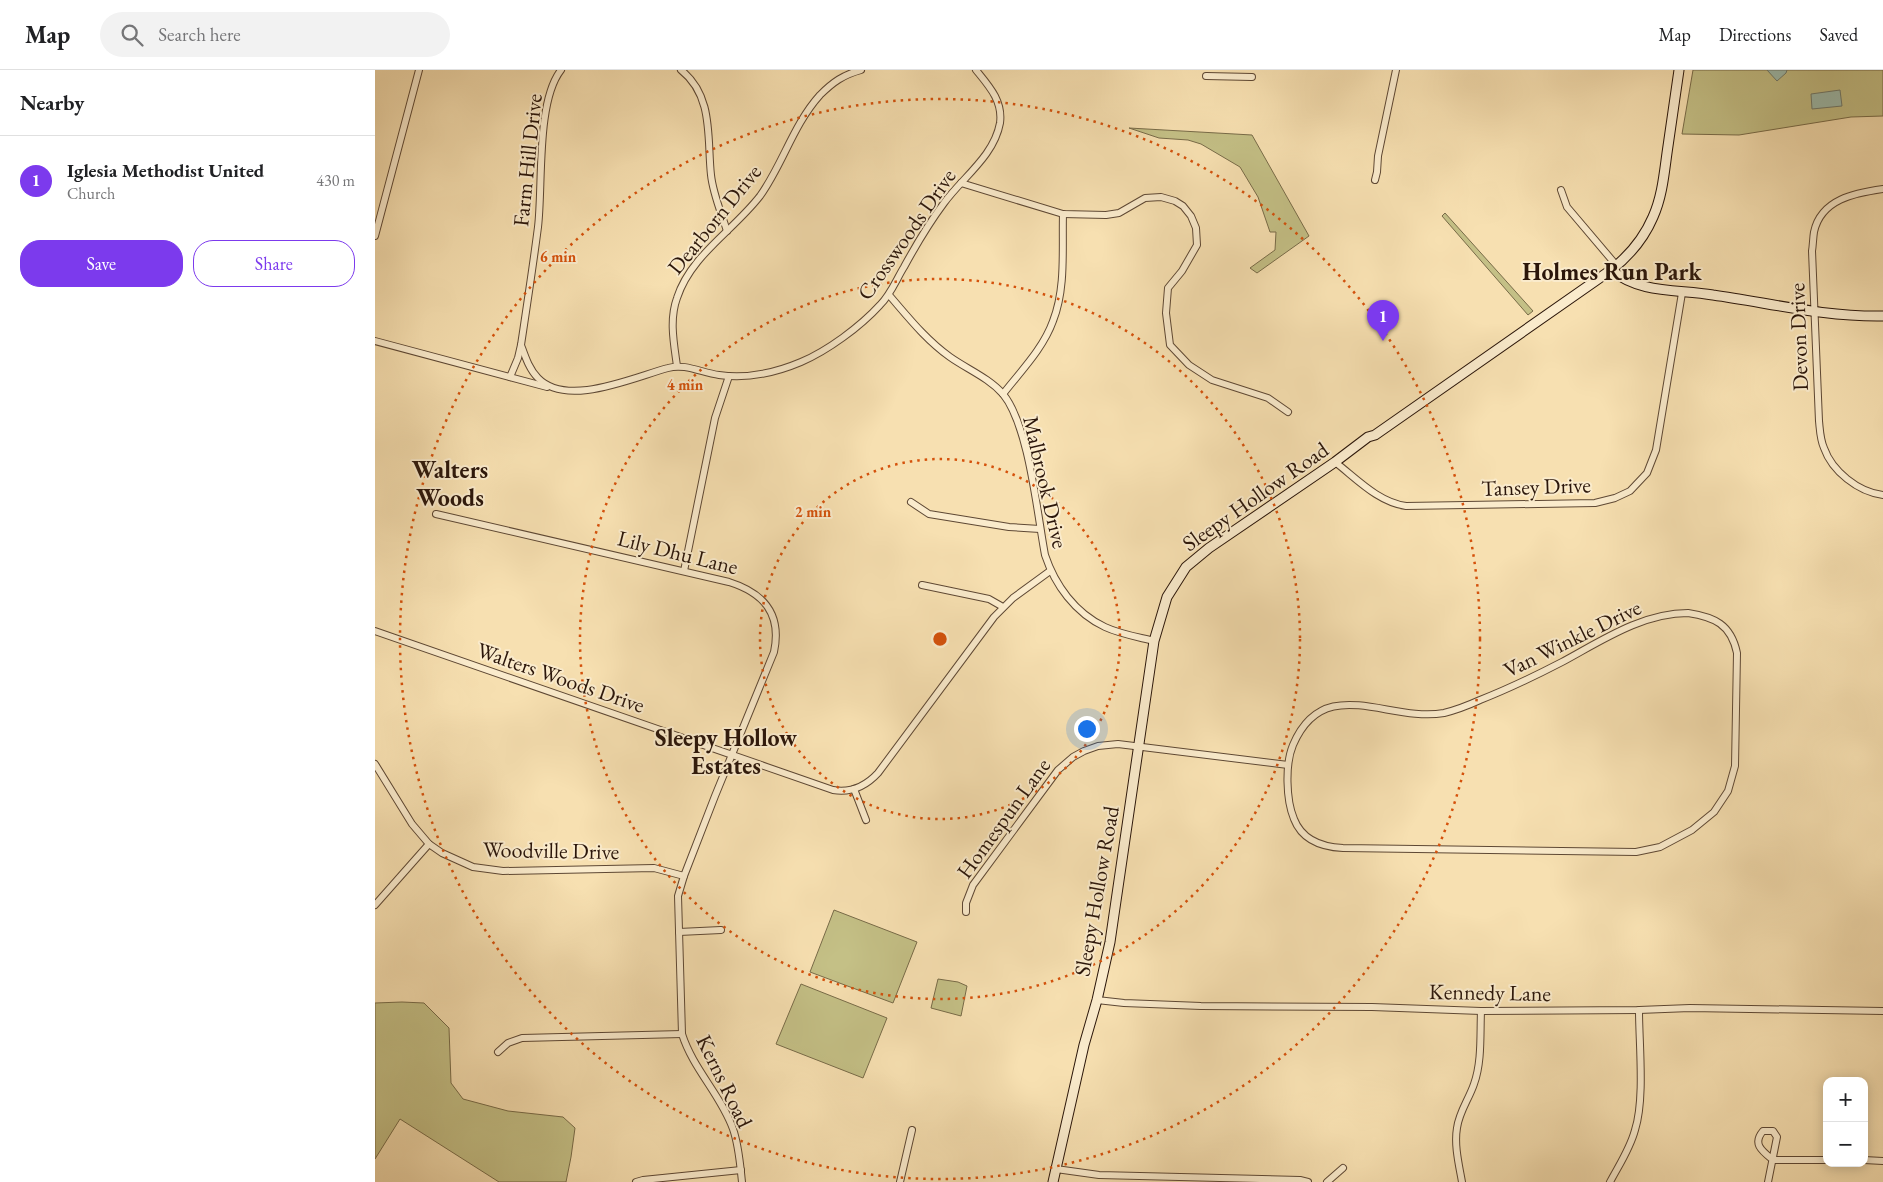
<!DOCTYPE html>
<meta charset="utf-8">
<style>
body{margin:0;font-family:"EB Garamond",serif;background:#f2f2f2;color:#202124}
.controls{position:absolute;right:15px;bottom:15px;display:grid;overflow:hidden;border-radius:10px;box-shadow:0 2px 12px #0003}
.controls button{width:45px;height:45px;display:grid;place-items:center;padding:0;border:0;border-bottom:1px solid #e0e0e0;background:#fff;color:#202124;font:25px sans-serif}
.you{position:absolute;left:711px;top:658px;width:18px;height:18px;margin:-12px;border:4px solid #fff;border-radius:50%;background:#1a73e8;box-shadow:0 0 0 8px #1a73e833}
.badge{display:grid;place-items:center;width:32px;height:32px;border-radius:50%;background:#7c3aed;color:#fff;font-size:16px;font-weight:700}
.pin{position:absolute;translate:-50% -41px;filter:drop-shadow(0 1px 2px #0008)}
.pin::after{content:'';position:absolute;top:26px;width:18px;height:15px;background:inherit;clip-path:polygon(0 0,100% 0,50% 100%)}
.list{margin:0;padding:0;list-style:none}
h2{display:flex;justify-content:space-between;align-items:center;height:65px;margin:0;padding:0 20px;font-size:21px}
h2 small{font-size:16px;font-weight:400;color:#757577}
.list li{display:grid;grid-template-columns:32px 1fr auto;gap:15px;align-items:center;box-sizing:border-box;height:90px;padding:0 20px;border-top:1px solid #e0e0e0}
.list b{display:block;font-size:19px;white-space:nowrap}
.list p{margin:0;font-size:16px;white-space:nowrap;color:#757577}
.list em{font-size:16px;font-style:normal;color:#757577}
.actions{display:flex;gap:10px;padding:15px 20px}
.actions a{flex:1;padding:11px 0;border:1px solid #7c3aed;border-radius:20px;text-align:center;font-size:18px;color:#7c3aed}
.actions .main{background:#7c3aed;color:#fff}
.icon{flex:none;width:28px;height:28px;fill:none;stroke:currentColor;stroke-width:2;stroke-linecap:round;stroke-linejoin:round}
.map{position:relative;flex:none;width:1508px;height:1112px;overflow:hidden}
header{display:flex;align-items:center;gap:30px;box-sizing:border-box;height:70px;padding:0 25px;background:#fff;border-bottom:1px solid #e0e0e0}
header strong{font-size:24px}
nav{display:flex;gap:28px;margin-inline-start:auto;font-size:18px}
.search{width:350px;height:45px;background:#f2f2f2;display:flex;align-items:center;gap:12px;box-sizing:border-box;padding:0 18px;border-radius:28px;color:#757577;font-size:19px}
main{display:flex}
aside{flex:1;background:#fff}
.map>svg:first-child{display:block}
.green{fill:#c4c086;stroke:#786b48}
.water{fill:#9dbdaf;stroke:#6f7a6d}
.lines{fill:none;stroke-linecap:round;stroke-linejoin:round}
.street-casing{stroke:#5e4834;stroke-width:8}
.secondary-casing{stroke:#2b160a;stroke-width:11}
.street{stroke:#faebcc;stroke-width:6}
.secondary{stroke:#faebcc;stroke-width:9}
.ring{fill:none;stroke:#d5520c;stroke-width:2.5;stroke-dasharray:2.5 5}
.labels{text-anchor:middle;stroke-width:4;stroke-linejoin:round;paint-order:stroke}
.street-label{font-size:22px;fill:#2b160a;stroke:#faebcc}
.neighbourhood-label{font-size:24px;font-weight:bold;fill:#2b160a;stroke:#faebcc}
.centre{fill:#d5520c;stroke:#faebcc;stroke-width:2.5}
.ring-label{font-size:15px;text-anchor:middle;font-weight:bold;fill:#d5520c;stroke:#faebcc;stroke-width:4;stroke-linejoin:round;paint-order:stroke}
</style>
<header>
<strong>Map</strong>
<div class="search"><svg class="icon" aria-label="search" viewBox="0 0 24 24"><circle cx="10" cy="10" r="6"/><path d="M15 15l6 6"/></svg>Search here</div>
<nav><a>Map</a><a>Directions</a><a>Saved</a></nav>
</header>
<main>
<aside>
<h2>Nearby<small></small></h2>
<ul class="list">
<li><span class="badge">1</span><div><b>Iglesia Methodist United</b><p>Church</p></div><em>430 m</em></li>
</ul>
<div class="actions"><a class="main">Save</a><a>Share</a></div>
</aside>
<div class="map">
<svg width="1508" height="1112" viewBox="0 0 1508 1112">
<rect width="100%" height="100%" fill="#f7e0b1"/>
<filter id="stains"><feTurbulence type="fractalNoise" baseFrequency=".004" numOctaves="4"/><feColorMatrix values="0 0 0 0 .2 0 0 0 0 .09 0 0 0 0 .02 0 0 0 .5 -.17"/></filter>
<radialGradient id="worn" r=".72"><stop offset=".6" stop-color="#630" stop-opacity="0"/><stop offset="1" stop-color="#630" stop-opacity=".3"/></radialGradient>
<!-- green -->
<g class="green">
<path d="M1318 0H1508V46L1476 47 1364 65 1307 64Z"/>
<path d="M754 58 877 65 934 166 882 203 875 198 900 180 901 162H895L883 127 865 97 826 74 813 70 784 68Z"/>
<path d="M1070 143 1158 241 1153 245 1067 146Z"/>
<path d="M459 840 542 872 518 933 435 902Z"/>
<path d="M563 909 583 912 592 916 586 946 556 938Z"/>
<path d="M426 914 512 948 488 1008 401 974Z"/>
<path d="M27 932 49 933 74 958 76 1013 88 1029 133 1041 188 1047 200 1058 196 1087 191 1112H124L25 1049 0 1089V933Z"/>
</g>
<!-- water -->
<g class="water">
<path d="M1392 0H1412L1411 3 1402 11Z"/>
<path d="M1465 20 1467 36 1437 39 1436 24Z"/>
</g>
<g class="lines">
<!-- street casing -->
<g class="street-casing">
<g id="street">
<path d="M306 0C339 26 332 69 336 105 338 124 346 142 352 161"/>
<path d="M831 6 877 7"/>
<path d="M1000 110 1002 102 1003 86 1021 0"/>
<path d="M586 113 688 144 731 145 744 143 770 128 786 127 800 131 808 136 816 146 821 158 822 175 807 201 793 218 791 243 795 275 814 295 837 310 893 328 913 342"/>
<path d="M1508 119C1480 123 1446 129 1439 162 1438 168 1438 175 1437 181L1444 351C1445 360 1445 369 1449 378 1457 401 1483 422 1508 425"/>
<path d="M1186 120 1192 137 1242 196"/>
<path d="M0 166 44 0"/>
<path d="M514 225C533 247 551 270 575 287 592 299 614 308 628 324 654 356 662 443 670 485 680 515 700 543 730 557 745 564 763 567 779 571"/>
<path d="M0 271 172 317"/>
<path d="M146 275C150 286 154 299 163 308 192 338 259 307 293 298 310 293 327 303 344 305 372 309 400 303 426 292 452 281 485 257 505 235 516 224 521 210 529 197 541 175 554 153 569 133 588 107 619 86 625 53 628 31 614 16 601 0"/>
<path d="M302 296C299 274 294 250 302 228 316 185 358 161 385 126 408 94 418 55 445 25 458 12 468 5 486 0"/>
<path d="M135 307 143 288 146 275C152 235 158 196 163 157 168 115 161 32 186 0"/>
<path d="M628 324C645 302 668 279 678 251 691 218 687 179 688 144"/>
<path d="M960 392C982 409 1003 432 1031 436L1220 433 1240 428 1255 421 1272 403 1281 380 1307 223"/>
<path d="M536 432 554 444 634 457 665 459"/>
<path d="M61 444 354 512C389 523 407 544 399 582L340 726 309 806 303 826 307 964C318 999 346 1025 358 1059 364 1076 365 1094 367 1112"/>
<path d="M309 501 340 348 354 306"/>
<path d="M547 515 614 529 628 537"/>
<path d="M1313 543C1339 547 1356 554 1362 583L1360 696 1353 721 1339 742 1317 760 1285 777 1261 782 968 778C947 777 927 770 919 749 911 730 910 694 918 675 949 602 1013 653 1069 643 1081 640 1094 635 1105 630 1133 619 1160 606 1187 592 1226 571 1267 543 1313 543Z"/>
<path d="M0 561 458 720C476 723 491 716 503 703L619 547 638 528 675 501"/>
<path d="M0 694 37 754 54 774 67 783 98 797 128 801 279 798 309 806"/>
<path d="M479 719 491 750"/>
<path d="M0 835 54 774"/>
<path d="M591 842V833L598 815 683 700 698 687 709 681 723 676 743 674 913 695"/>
<path d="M304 862 346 860"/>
<path d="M722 930 749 933 826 936 997 937 1106 941 1264 940 1315 938 1508 941"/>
<path d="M123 982 133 973 147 968 307 964"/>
<path d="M1398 1090H1452"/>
<path d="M1489 1090 1508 1091"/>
<path d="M681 1099 724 1105 925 1110 933 1112"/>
<path d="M261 1112 268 1110 366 1100"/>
<path d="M525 1112 537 1060"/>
<path d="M952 1112 968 1098"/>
<path d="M1087 1112C1084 1095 1079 1075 1082 1058 1084 1042 1094 1029 1099 1014 1107 992 1105 965 1106 941"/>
<path d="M1235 1112C1244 1095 1255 1079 1260 1060 1270 1029 1264 974 1264 940"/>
<path d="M1393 1112 1402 1067 1398 1061H1388C1377 1074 1387 1081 1398 1090"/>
</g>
</g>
<!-- secondary casing -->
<g class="secondary-casing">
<g id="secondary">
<path d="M1236 200C1266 224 1302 219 1338 225 1395 233 1449 247 1508 246"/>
<path d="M678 1112 709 975 722 930 735 872 779 571 792 527 811 497 834 478 960 392 993 367 1000 365 1236 200C1254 186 1269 168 1278 147 1287 127 1289 105 1292 83 1296 56 1300 28 1304 0"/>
</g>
</g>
<!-- street -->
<use href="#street" class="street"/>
<!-- secondary -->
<use href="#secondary" class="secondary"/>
</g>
<!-- distance rings -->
<g class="ring">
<circle cx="565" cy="569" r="180"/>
<circle cx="565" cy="569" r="360"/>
<circle cx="565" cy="569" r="540"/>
</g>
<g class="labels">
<!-- street labels -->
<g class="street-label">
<text transform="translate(152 90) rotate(-84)" y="8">Farm Hill Drive</text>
<text transform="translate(339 149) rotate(-51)" y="8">Dearborn Drive</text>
<text transform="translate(531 164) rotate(-55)" y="8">Crosswoods Drive</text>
<text transform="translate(1423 267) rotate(-92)" y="8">Devon Drive</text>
<text transform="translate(671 412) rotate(77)" y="8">Malbrook Drive</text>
<text transform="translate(1161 416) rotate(-2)" y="8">Tansey Drive</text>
<text transform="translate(880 426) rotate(-35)" y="8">Sleepy Hollow Road</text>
<text transform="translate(303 482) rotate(14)" y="8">Lily Dhu Lane</text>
<text transform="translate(1197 568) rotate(-26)" y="8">Van Winkle Drive</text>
<text transform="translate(186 607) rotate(19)" y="8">Walters Woods Drive</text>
<text transform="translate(628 748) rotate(-54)" y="8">Homespun Lane</text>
<text transform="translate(176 780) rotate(1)" y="8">Woodville Drive</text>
<text transform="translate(721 821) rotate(-80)" y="8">Sleepy Hollow Road</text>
<text transform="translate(1115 922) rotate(1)" y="8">Kennedy Lane</text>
<text transform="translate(350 1011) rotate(64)" y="8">Kerns Road</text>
</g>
<!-- neighbourhood labels -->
<g class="neighbourhood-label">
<text x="1237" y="210">Holmes Run Park</text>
<text x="75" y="408">Walters<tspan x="75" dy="28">Woods</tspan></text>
<text x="351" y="676">Sleepy Hollow<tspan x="351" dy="28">Estates</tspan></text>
</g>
</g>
<circle cx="565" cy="569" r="8" class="centre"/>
<g class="ring-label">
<text x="183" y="192">6 min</text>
<text x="310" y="320">4 min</text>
<text x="438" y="447">2 min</text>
</g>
<rect width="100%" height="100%" filter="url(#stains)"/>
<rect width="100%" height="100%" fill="url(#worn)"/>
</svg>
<div class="controls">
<button>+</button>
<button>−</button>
</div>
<div class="you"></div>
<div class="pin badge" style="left:1008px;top:271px">1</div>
</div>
</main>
